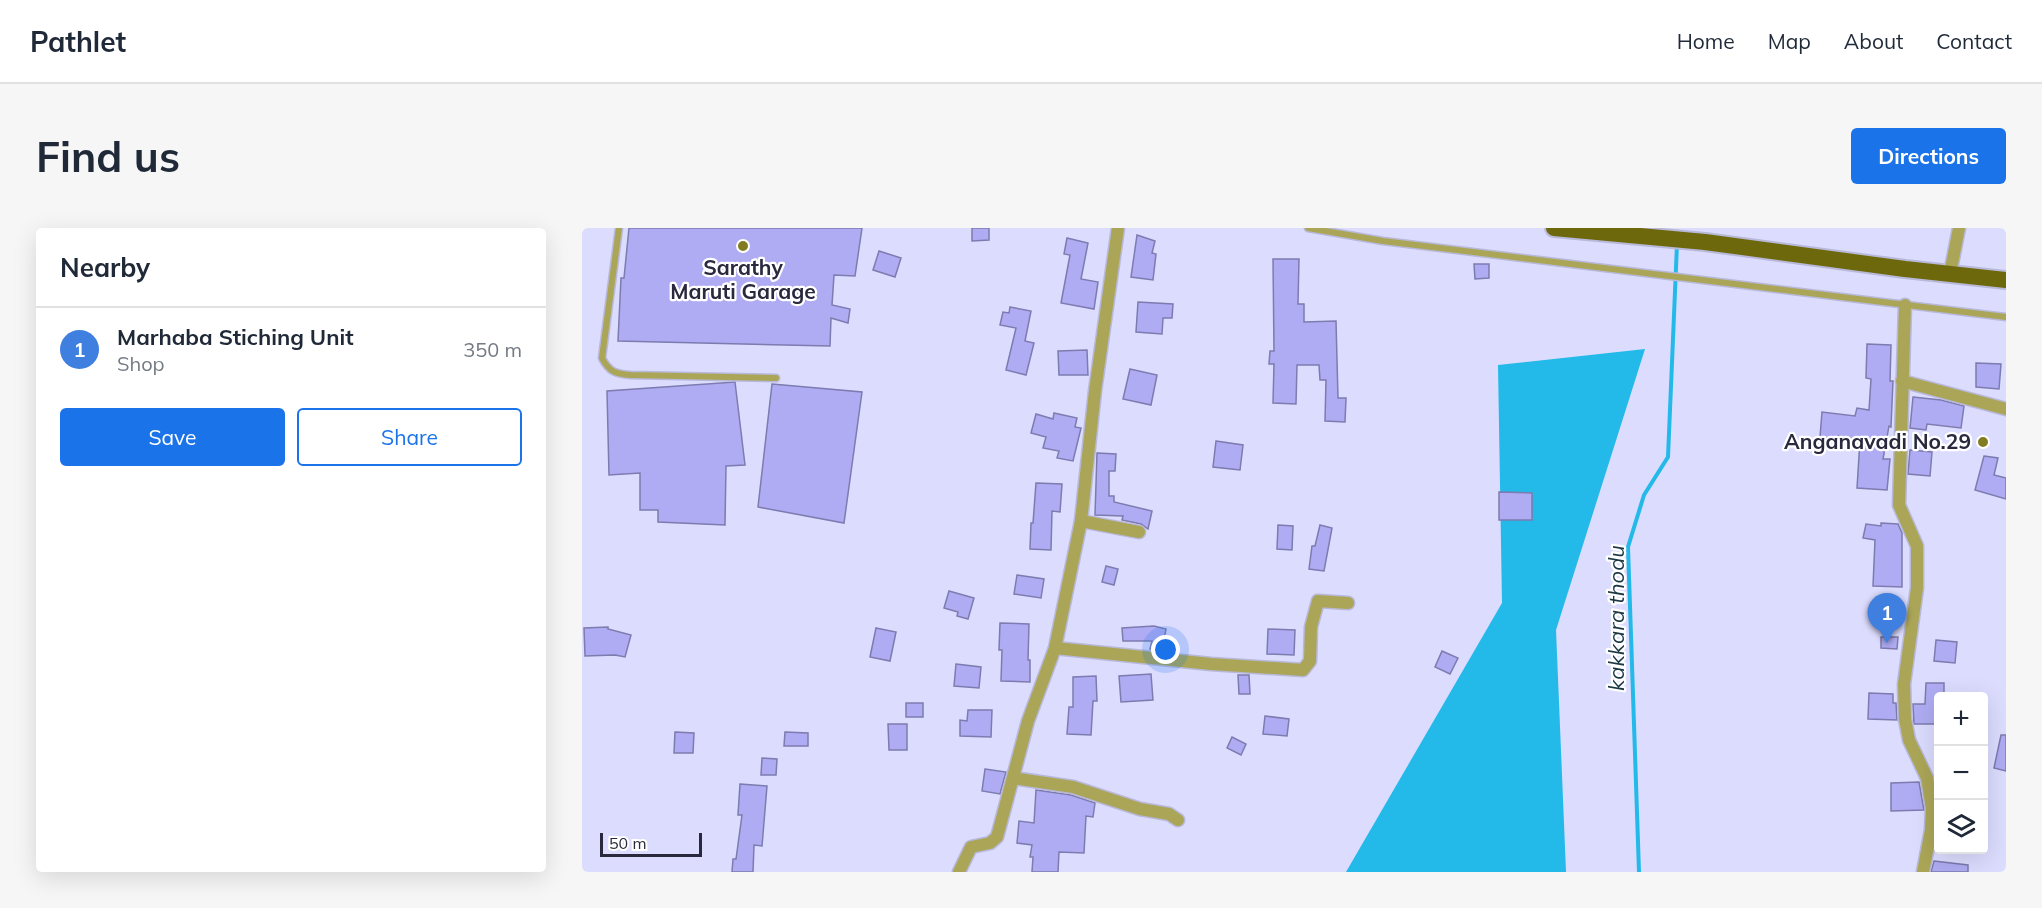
<!DOCTYPE html>
<meta charset="utf-8">
<style>
body{margin:0;font-family:Mulish,sans-serif;background:#f6f6f7;color:#1f2937}
.controls{position:absolute;right:18px;bottom:18px;display:grid;overflow:hidden;border-radius:6px;box-shadow:0 6px 24px #0002}
.controls button{width:54px;height:54px;display:grid;place-items:center;padding:0;border:0;border-bottom:2px solid #e0e1e3;background:#fff;color:#1f2937;font:30px sans-serif}
.scale{position:absolute;left:18px;bottom:15px;width:102px;box-sizing:border-box;padding-left:6px;border:3px solid #29283d;border-top:0;font-size:16px;line-height:21px;white-space:nowrap;color:#29283d;-webkit-text-stroke:4px #fff;paint-order:stroke}
.you{position:absolute;left:584px;top:422px;width:21px;height:21px;margin:-15px;border:4px solid #fff;border-radius:50%;background:#1a73e8;box-shadow:0 0 0 9px #1a73e833}
.badge{display:grid;place-items:center;width:39px;height:39px;border-radius:50%;background:#1a73e8;color:#fff;font-size:20px;font-weight:700}
.pin{position:absolute;translate:-50% -50px;filter:drop-shadow(0 2px 3px #0008)}
.pin::after{content:'';position:absolute;top:32px;width:21px;height:18px;background:inherit;clip-path:polygon(0 0,100% 0,50% 100%)}
.list{margin:0;padding:0;list-style:none}
h2{display:flex;justify-content:space-between;align-items:center;height:78px;margin:0;padding:0 24px;font-size:26px}
h2 small{font-size:20px;font-weight:400;color:#747a83}
.list li{display:grid;grid-template-columns:39px 1fr auto;gap:18px;align-items:center;box-sizing:border-box;height:84px;padding:0 24px;border-top:2px solid #e0e1e3}
.list b{display:block;font-size:22px;white-space:nowrap}
.list p{margin:0;font-size:20px;white-space:nowrap;color:#747a83}
.list em{font-size:20px;font-style:normal;color:#747a83}
.actions{display:flex;gap:12px;padding:18px 24px}
.actions a{flex:1;padding:14px 0;border:2px solid #1a73e8;border-radius:6px;text-align:center;font-size:21px;color:#1a73e8}
.actions .main{background:#1a73e8;color:#fff}
.icon{flex:none;width:33px;height:33px;fill:none;stroke:currentColor;stroke-width:2;stroke-linecap:round;stroke-linejoin:round}
.map{position:relative;flex:none;width:1424px;height:644px;overflow:hidden;border-radius:6px}
header{display:flex;align-items:center;gap:36px;box-sizing:border-box;height:84px;padding:0 30px;background:#fff;border-bottom:2px solid #e0e1e3}
header strong{font-size:28px}
nav{display:flex;gap:33px;margin-inline-start:auto;font-size:21px}
.intro{display:flex;align-items:center;justify-content:space-between;box-sizing:border-box;height:144px;padding:0 36px}
h1{margin:0;font-size:42px}
.button{padding:15px 27px;border-radius:6px;background:#1a73e8;color:#fff;font-size:21px;font-weight:700}
main{display:flex;gap:36px;padding:0 36px}
aside{flex:1;background:#fff;border-radius:6px;box-shadow:0 6px 24px #0002}
.map>svg:first-child{display:block}
.water{fill:#23b9e8}
.lines{fill:none;stroke-linecap:round;stroke-linejoin:round}
.stream{stroke:#23b9e8;stroke-width:4}
.building{fill:#afacf3;stroke:#7d7baf;stroke-width:1.5}
.service-casing{stroke:#b8b8d8;stroke-width:9}
.minor-casing{stroke:#b8b8d8;stroke-width:15}
.trunk-casing{stroke:#b8b8d8;stroke-width:20}
.service{stroke:#aba657;stroke-width:6}
.minor{stroke:#aba657;stroke-width:12}
.trunk{stroke:#6e680c;stroke-width:16}
.poi-dot{fill:#817c22;stroke:#fff;stroke-width:2}
.labels{text-anchor:middle;stroke-width:4.5;stroke-linejoin:round;paint-order:stroke}
.poi-label{font-size:21px;font-weight:bold;fill:#29283d;stroke:#fff}
.water-label{font-size:22px;font-style:italic;fill:#1c3844;stroke:#fff}
</style>
<header>
<strong>Pathlet</strong>
<nav><a>Home</a><a>Map</a><a>About</a><a>Contact</a></nav>
</header>
<div class="intro"><h1>Find us</h1><a class="button">Directions</a></div>
<main>
<aside>
<h2>Nearby<small></small></h2>
<ul class="list">
<li><span class="badge" style="background:#3f7fe0">1</span><div><b>Marhaba Stiching Unit</b><p>Shop</p></div><em>350 m</em></li>
</ul>
<div class="actions"><a class="main">Save</a><a>Share</a></div>
</aside>
<div class="map">
<svg width="1424" height="644" viewBox="0 0 1424 644">
<rect width="100%" height="100%" fill="#dcdcff"/>
<!-- water -->
<path class="water" d="M1063 121 974 402 984 644H764L920 375 916 137Z"/>
<g class="lines">
<!-- stream -->
<path class="stream" d="M1057 644 1046 319 1062 267 1086 229 1095 16"/>
</g>
<!-- building -->
<g class="building">
<path d="M47 0H280L273 48 252 47 250 77 268 81 266 95 249 90 248 118 36 113 39 50H42Z"/>
<path d="M390 0H407V12L390 13Z"/>
<path d="M555 7 573 13 570 25 574 26 571 52 549 49Z"/>
<path d="M485 10 506 15 499 51 516 54 512 81 479 75 488 27 482 26Z"/>
<path d="M297 23 319 30 313 49 291 42Z"/>
<path d="M691 31H717L716 76H722V94L754 93 756 170H764L763 194 743 193 744 152H738L737 137H715L714 176 691 175 692 136H687L688 123H692Z"/>
<path d="M892 36H907V50L893 51Z"/>
<path d="M556 74 591 76 590 90H581L580 106 554 104Z"/>
<path d="M428 79 449 83 443 113 452 115 444 147 424 142 434 100 418 97 421 84 427 85Z"/>
<path d="M1285 116 1309 117 1308 153H1311L1309 199 1307 198 1301 231H1308L1305 262 1275 260 1278 212 1256 208V211L1238 209 1240 184 1273 188 1275 180 1287 182 1289 151 1284 150Z"/>
<path d="M505 122 506 147H477L476 123Z"/>
<path d="M1394 135 1419 136 1417 161 1394 159Z"/>
<path d="M548 141 575 147 569 177 541 171Z"/>
<path d="M153 154 163 237 144 238 143 297 76 294V282H58V245L27 247 25 163Z"/>
<path d="M190 156 280 164 262 295 176 279Z"/>
<path d="M1331 169 1359 172 1382 178 1379 200 1345 196 1344 202 1328 200Z"/>
<path d="M472 185 495 190 493 199 499 200 491 233 475 230 477 223 461 220 464 209 449 205 454 186 471 191Z"/>
<path d="M634 213 661 217 658 242 631 239Z"/>
<path d="M1328 222 1350 224 1348 248 1326 246Z"/>
<path d="M515 225 534 226 533 243H527V268H532V274L570 283 566 301 559 296 540 292 541 288 513 287Z"/>
<path d="M1402 228 1416 230 1412 247 1424 250V271L1393 262Z"/>
<path d="M454 255 480 256 478 284 470 283 469 322 448 321 449 295H451Z"/>
<path d="M917 264 950 265V292H917Z"/>
<path d="M1299 295 1316 296 1320 305V359L1291 358 1293 312 1281 310 1284 296 1299 298Z"/>
<path d="M696 297 711 298 710 322 695 321Z"/>
<path d="M738 297 750 300 742 343 727 341 730 318H733Z"/>
<path d="M524 338 536 341 532 357 520 354Z"/>
<path d="M435 347 462 351 459 370 432 366Z"/>
<path d="M367 363 392 370 386 391 375 388 376 384 362 380Z"/>
<path d="M418 395 447 396 446 432H448V454L419 453 420 422H417Z"/>
<path d="M572 398 584 401 580 423 568 421 570 413H541L540 400Z"/>
<path d="M26 399V401L49 407 43 429 33 427 3 428 2 400Z"/>
<path d="M294 400 314 404 308 433 288 429Z"/>
<path d="M686 401 713 402 712 427 685 426Z"/>
<path d="M1299 409H1316L1315 421 1299 420Z"/>
<path d="M1354 412 1375 414 1373 435 1352 433Z"/>
<path d="M860 423 876 430 868 446 853 439Z"/>
<path d="M374 436 399 439 397 460 372 458Z"/>
<path d="M569 446 571 472 539 474 537 448Z"/>
<path d="M656 447H667L668 466H657Z"/>
<path d="M514 448 515 473H511L509 507 485 506 487 479H491V449Z"/>
<path d="M1344 455H1362V468H1356V496H1332L1331 476H1343Z"/>
<path d="M1287 465 1311 466V475H1314L1315 492 1286 491Z"/>
<rect x="324" y="475" width="17" height="14"/>
<path d="M386 482H410L409 509 378 508V492L385 493Z"/>
<path d="M683 488 707 491 705 508 681 506Z"/>
<path d="M306 496H325V522H307Z"/>
<path d="M93 504 112 505 111 525H92Z"/>
<path d="M203 504 226 505V518H202Z"/>
<path d="M1419 507H1424V543L1412 540Z"/>
<path d="M650 509 664 516 659 527 645 520Z"/>
<path d="M180 530 195 531 194 547H179Z"/>
<path d="M403 541 424 544 418 566 400 563Z"/>
<path d="M1337 554 1342 582 1309 583V555Z"/>
<path d="M158 556 185 558 180 618 172 617 171 644H150L151 631H154L160 587H156Z"/>
<path d="M454 562 489 567 513 575 511 589 504 588 502 625 477 624 476 644H450L451 629H448L450 617 435 615 437 593 452 595Z"/>
<path d="M1352 633 1386 637V644H1349Z"/>
</g>
<g class="lines">
<!-- service casing -->
<g class="service-casing">
<g id="service">
<path d="M37 0 20 130C27 144 34 146 49 147L194 150"/>
<path d="M726 0 801 13 1424 89"/>
</g>
</g>
<!-- minor casing -->
<g class="minor-casing">
<g id="minor">
<path d="M1368 46 1377 0"/>
<path d="M1323 77 1317 277 1335 318V360L1322 456 1323 491 1327 512 1345 550 1350 581 1349 602 1341 644"/>
<path d="M1320 153 1424 181"/>
<path d="M499 293 557 304"/>
<path d="M473 420 629 436 721 442 728 433 729 399 736 373 766 375"/>
<path d="M431 550 491 559 558 581 587 586 596 592"/>
<path d="M377 644 389 619 408 615 415 609 446 493 473 420 499 293 513 163 536 0"/>
</g>
</g>
<!-- trunk casing -->
<g class="trunk-casing">
<path id="trunk" d="M972 0 1123 14 1323 41 1424 52"/>
</g>
<!-- service -->
<use href="#service" class="service"/>
<!-- minor -->
<use href="#minor" class="minor"/>
<!-- trunk -->
<use href="#trunk" class="trunk"/>
</g>
<!-- markers -->
<g class="poi-dot">
<circle cx="161" cy="18" r="6"/>
<circle cx="1401" cy="214" r="6"/>
</g>
<g class="labels">
<!-- poi labels -->
<g class="poi-label">
<text x="161" y="47">Sarathy<tspan x="161" dy="24">Maruti Garage</tspan></text>
<text x="1389" y="221" text-anchor="end">Anganavadi No.29</text>
</g>
<!-- water labels -->
<g class="water-label">
<text transform="translate(1034 390) rotate(-90)" y="8">kakkara thodu</text>
</g>
</g>
</svg>
<div class="controls">
<button>+</button>
<button>−</button>
<button><svg class="icon" aria-label="layers" viewBox="0 0 24 24"><path d="M12 4l9 5-9 5-9-5zM3 14l9 5 9-5"/></svg></button>
</div>
<div class="scale">50 m</div>
<div class="you"></div>
<div class="pin badge" style="left:1305px;top:415px;background:#3f7fe0">1</div>
</div>
</main>
